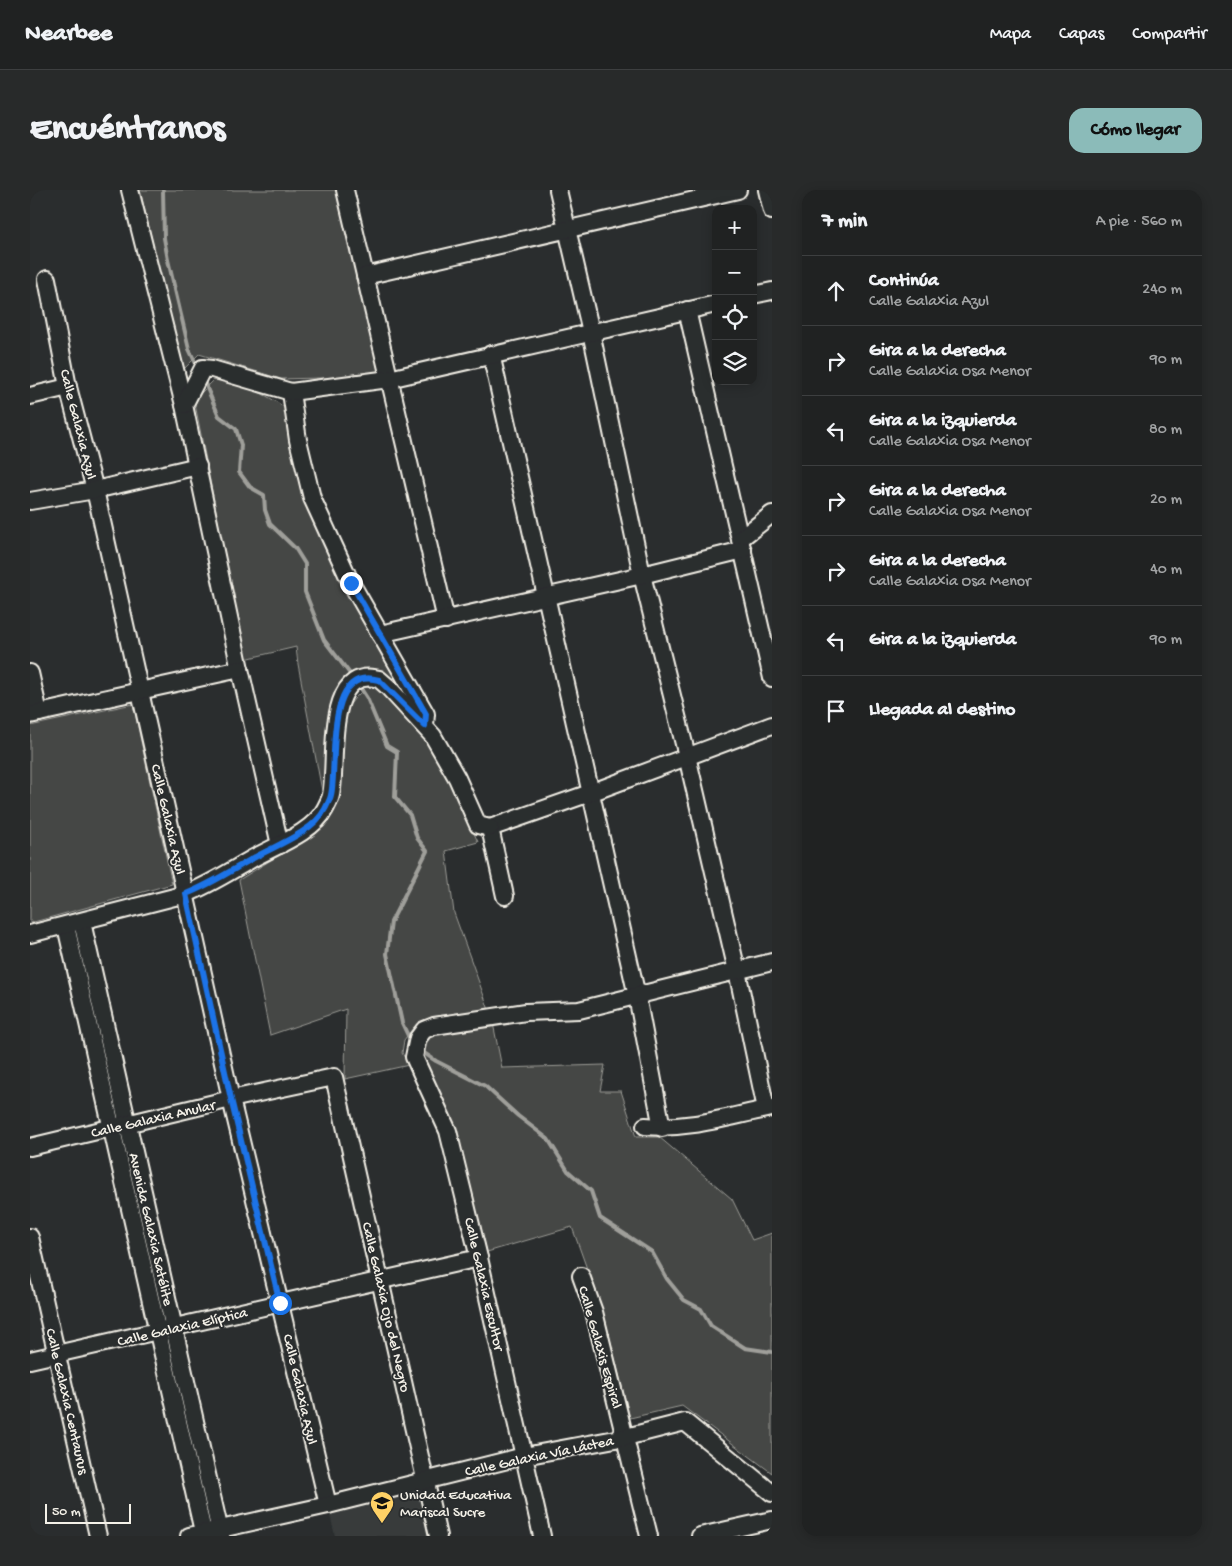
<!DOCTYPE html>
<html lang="es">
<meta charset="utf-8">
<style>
body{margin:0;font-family:"Gochi Hand",sans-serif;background:#282a2a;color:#f1f3f6}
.controls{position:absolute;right:15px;top:15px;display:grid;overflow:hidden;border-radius:10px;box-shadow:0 2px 12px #0003}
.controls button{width:45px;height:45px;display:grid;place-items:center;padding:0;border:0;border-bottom:1px solid #3d3f40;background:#202222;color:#f1f3f6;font:25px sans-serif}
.scale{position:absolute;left:15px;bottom:12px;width:86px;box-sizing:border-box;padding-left:5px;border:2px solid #f4f1e8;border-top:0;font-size:14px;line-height:18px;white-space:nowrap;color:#f4f1e8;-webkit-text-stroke:4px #2a2d2e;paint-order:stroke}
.stop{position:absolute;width:15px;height:15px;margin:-11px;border:4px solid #1a73e8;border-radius:50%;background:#fff}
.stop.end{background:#1a73e8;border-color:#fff;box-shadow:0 1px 5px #0008}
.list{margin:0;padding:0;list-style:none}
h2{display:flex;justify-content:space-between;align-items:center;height:65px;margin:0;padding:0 20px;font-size:21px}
h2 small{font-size:16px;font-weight:400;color:#a2a4a5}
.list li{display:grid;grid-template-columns:32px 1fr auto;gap:15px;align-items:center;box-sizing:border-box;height:70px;padding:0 20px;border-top:1px solid #3d3f40}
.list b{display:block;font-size:19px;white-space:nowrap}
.list p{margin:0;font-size:16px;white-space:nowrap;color:#a2a4a5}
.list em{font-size:16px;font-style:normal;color:#a2a4a5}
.icon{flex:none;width:28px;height:28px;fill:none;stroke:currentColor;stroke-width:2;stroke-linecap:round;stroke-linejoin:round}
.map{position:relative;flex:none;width:742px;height:1346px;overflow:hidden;border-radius:15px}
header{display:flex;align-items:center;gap:30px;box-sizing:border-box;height:70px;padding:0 25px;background:#202222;border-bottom:1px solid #3d3f40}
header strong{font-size:24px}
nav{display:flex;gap:28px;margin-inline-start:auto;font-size:18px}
.intro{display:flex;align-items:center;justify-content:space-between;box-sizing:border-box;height:120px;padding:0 30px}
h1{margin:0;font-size:35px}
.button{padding:12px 22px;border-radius:15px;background:#8bbbb9;color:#111;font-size:18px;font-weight:700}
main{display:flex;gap:30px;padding:0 30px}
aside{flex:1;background:#202222;border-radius:15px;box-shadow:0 2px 12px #0003}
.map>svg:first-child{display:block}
.built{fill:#373a3a}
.green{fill:#444645;stroke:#9c9c96}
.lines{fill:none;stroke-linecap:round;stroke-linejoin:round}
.stream{stroke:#9f9f9a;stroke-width:4}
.minor-casing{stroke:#f4f1e8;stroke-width:20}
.minor{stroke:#2a2d2e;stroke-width:16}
.route{stroke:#1a73e8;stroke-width:6}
.labels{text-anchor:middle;stroke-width:4;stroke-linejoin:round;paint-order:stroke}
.street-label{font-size:15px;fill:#f4f1e8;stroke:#2a2d2e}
.poi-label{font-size:15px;fill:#f4f1e8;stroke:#2a2d2e;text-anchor:start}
</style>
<header>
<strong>Nearbee</strong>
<nav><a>Mapa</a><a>Capas</a><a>Compartir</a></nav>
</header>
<div class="intro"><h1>Encuéntranos</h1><a class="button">Cómo llegar</a></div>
<main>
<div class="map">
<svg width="742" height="1346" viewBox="0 0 742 1346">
<rect width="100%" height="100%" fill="#2a2d2e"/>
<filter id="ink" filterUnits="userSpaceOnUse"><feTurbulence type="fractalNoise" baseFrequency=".02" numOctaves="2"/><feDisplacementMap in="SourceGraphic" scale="10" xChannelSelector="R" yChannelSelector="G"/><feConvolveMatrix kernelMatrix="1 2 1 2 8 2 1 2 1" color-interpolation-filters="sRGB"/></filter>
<g filter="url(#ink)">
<!-- built -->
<path class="built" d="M394 1297 404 1346H305L299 1321Z"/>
<!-- green -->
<g class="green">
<path d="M110 0H310L352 180 331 187 251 189 169 164 153 180Z"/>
<path d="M184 190C205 190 240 205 256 219L277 310 332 430 363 477 387 519C376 508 355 481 340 480 332 479 317 485 312 491 300 507 295 579 292 601L268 474 266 457 215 469 165 214 171 203Z"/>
<path d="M336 497H346L357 504 402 551 448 652 416 661 424 723 459 820 393 832 383 838 374 850 372 863 379 875 315 889 316 819 240 845 209 690 294 637 304 617 315 521 324 509Z"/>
<path d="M103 514 142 694 0 733V536Z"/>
<path d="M463 833 472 878 575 875 570 901H591L606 947H629L702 1009 722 1050 742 1043V1283L652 1216 600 1228 575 1129 542 1037 457 1062 424 933 400 887 392 859 398 844Z"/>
</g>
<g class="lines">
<!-- stream -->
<g class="stream">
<path d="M133 0 134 48 138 70 159 159 168 178"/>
<path d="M173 189 189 226 206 239 211 255 209 282 220 297 234 305 235 320 240 334 265 358 275 374V402L294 450 324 489"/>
<path d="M328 494 337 508 357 556 367 562 365 607 380 625 387 648 397 661 361 732 357 764 372 833 381 852"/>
<path d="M391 861 406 871 455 896 488 926 518 949 538 981 561 1001 570 1028 622 1062 637 1089 654 1110 671 1119 681 1136 715 1158 742 1162"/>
</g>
<!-- minor casing -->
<g class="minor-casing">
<g id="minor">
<path d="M100 0 154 215 210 479 250 655"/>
<path d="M315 0 416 430"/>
<path d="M528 0 561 142 612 385 657 566 707 781 736 919"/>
<path d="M737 0 742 21"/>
<path d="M335 86 708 0"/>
<path d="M17 89 38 197 65 300 201 909 298 1315"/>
<path d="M723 105 742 101"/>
<path d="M657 120 742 488"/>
<path d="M461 164 607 806 632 938"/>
<path d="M261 202 268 250 282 308 321 393 396 524 395 535"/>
<path d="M0 206 38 197"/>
<path d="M154 215 173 178 182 179 261 202 359 189 686 114"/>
<path d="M0 311 65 300 168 276"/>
<path d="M710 349 742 324"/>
<path d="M350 444 612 385 713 360"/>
<path d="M0 483 9 523"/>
<path d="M0 525 210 479"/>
<path d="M460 638 560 603 742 535"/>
<path d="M460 638 475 706"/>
<path d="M52 732 191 1346"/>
<path d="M36 736 174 1346"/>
<path d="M0 744 156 704C179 695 199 682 220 670 242 657 283 643 295 619 297 615 300 610 301 605 308 575 293 474 349 489L357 496 403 546 427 588 448 635 460 638"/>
<path d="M615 936C659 940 700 926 742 918"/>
<path d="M0 957 201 909 304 887 408 1346"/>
<path d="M0 1047 68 1346"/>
<path d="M551 1086 564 1122 619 1346"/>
<path d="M0 1170 449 1068"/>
<path d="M159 1346 298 1315 494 1266 596 1247 655 1232 742 1303"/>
<path d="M512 1346 449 1068 418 941 384 867 388 848 394 840 404 836 496 822 549 820 742 772"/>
<path d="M670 1346 742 1330"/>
</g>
</g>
<!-- minor -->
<use href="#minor" class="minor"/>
</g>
</g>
<g class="lines" filter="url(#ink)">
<!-- route -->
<path class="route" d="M250 1113 201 909 156 704C179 695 199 682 220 670 242 657 283 643 295 619 297 615 300 610 301 605 308 575 293 474 349 490L395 536 396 524 321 393"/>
</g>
<!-- icons -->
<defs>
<g id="school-pin" transform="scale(1.25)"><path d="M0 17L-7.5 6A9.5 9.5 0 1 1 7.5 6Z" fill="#ffd166" stroke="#2a2d2e"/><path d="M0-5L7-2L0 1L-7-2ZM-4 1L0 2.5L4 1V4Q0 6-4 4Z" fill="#111"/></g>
</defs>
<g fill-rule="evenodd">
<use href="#school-pin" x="352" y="1313"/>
</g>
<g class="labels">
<!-- street labels -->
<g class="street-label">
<text transform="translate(49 234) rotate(76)" y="5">Calle Galaxia Azul</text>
<text transform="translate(139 629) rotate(77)" y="5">Calle Galaxia Azul</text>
<text transform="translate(123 928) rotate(-13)" y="5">Calle Galaxia Anular</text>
<text transform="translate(122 1039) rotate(77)" y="5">Avenida Galaxia Satélite</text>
<text transform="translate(455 1094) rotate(77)" y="5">Calle Galaxia Escultor</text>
<text transform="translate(357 1117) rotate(77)" y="5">Calle Galaxia Ojo del Negro</text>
<text transform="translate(152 1136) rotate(-13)" y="5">Calle Galaxia Elíptica</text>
<text transform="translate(571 1157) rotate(74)" y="5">Calle Galaxis Espiral</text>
<text transform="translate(271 1199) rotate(77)" y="5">Calle Galaxia Azul</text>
<text transform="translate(38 1211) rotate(77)" y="5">Calle Galaxia Centaurus</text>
<text transform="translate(509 1265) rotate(-12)" y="5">Calle Galaxia Vía Láctea</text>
</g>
<!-- poi labels -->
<g class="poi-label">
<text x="370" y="1309">Unidad Educativa<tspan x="370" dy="17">Mariscal Sucre</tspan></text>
</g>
</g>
</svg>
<div class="controls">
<button>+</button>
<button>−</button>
<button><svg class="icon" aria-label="locate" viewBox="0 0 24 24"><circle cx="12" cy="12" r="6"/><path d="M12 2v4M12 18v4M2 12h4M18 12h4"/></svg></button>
<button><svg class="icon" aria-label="layers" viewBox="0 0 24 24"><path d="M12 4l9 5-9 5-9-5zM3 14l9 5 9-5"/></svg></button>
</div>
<div class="scale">50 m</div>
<div class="stop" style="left:250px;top:1113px"></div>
<div class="stop end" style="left:321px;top:393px"></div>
</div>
<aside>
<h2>7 min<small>A pie · 560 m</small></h2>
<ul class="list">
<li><svg class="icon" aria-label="ahead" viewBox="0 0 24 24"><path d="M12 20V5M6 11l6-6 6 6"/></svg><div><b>Continúa</b><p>Calle Galaxia Azul</p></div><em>240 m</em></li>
<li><svg class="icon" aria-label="right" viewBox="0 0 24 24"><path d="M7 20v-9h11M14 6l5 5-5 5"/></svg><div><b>Gira a la derecha</b><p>Calle Galaxia Osa Menor</p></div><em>90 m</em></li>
<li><svg class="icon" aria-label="left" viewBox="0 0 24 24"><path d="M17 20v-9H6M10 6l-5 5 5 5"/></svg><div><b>Gira a la izquierda</b><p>Calle Galaxia Osa Menor</p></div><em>80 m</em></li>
<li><svg class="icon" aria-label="right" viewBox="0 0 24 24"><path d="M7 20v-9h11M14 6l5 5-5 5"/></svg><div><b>Gira a la derecha</b><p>Calle Galaxia Osa Menor</p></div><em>20 m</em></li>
<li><svg class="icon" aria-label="right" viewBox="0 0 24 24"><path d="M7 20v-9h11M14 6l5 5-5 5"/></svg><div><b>Gira a la derecha</b><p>Calle Galaxia Osa Menor</p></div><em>40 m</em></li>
<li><svg class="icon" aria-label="left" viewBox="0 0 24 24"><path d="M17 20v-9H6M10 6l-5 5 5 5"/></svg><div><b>Gira a la izquierda</b></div><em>90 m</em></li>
<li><svg class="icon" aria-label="arrive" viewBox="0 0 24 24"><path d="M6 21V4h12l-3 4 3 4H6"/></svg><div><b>Llegada al destino</b></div></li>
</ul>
</aside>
</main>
